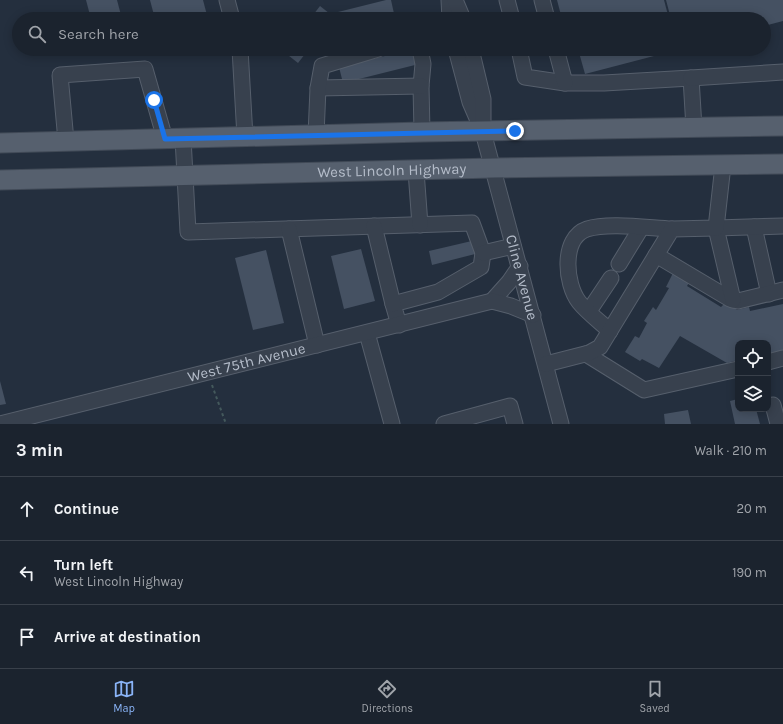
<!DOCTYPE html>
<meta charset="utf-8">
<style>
body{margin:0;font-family:Karla,sans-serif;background:#282f3a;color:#f1f3f6}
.controls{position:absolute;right:12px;bottom:12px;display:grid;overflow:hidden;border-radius:8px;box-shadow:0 2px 10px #0003}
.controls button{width:36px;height:36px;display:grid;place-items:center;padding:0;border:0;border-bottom:1px solid #39404a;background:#1b232e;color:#f1f3f6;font:20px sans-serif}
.stop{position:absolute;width:12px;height:12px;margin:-9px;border:3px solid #1a73e8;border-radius:50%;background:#fff}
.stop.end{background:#1a73e8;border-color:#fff;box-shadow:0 1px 4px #0008}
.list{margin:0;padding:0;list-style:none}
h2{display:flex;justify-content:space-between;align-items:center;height:52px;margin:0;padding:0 16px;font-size:17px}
h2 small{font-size:13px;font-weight:400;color:#a0a4aa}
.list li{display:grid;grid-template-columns:26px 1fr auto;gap:12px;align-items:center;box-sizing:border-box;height:64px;padding:0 16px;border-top:1px solid #39404a}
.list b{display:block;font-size:15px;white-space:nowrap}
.list p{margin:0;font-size:13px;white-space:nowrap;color:#a0a4aa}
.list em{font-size:13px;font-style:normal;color:#a0a4aa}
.icon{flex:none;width:22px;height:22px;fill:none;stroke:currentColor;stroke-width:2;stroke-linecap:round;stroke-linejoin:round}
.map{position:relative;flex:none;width:783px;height:424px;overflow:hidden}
.search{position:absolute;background:#1b232e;box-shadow:0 2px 10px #0003;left:12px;right:12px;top:12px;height:44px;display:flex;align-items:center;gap:10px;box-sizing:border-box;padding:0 14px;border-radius:22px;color:#a0a4aa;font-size:15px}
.sheet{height:244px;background:#1b232e}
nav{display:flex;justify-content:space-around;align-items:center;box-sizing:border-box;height:56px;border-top:1px solid #39404a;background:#1b232e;font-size:11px;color:#a0a4aa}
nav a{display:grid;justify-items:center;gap:2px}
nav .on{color:#8ab4f8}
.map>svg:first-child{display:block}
.building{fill:#455162}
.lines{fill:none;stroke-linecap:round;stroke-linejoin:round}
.minor-casing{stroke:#565f6c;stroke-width:17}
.major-casing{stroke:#414a57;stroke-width:21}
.path{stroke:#44595c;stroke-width:2;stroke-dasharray:3 3;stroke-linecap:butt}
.minor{stroke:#38414e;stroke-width:15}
.major{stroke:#56606e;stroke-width:19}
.route{stroke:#1a73e8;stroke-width:5}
.labels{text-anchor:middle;stroke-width:3;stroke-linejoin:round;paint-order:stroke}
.street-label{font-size:15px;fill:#b4bcc9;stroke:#1d2633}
</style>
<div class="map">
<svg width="783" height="424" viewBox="0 0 783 424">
<rect width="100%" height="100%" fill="#242f3e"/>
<!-- building -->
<g class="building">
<path d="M86 0H117L122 19H91Z"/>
<path d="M150 0H203L208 19H155Z"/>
<path d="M386 0H391L395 18 340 19 338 12Z"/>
<path d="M557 0H664L669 19H562Z"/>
<path d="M666 0H783V21L764 26V19H671Z"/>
<path d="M320 6 334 17 333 19H310Z"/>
<path d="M62 49H78L79 51 64 55Z"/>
<path d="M286 49H309L298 63 284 52Z"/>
<path d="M414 49 419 64 343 83 339 67Z"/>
<path d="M578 49H677V50L585 74Z"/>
<path d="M476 240 479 253 432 265 429 251Z"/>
<path d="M361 249 375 301 344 309 331 256Z"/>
<path d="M266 250 284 323 253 330 235 258Z"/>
<path d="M674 271 690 281 687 286 721 307 726 302 737 310 749 307 750 311 783 304V351L768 354V343H738V360L727 363 680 336 659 368 642 359 640 361 625 352 635 336 639 338 647 323 644 321 653 307 656 310 669 288 666 287Z"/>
<path d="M0 381 6 404 0 405Z"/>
<path d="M738 399V409H756L760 424H735L730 401Z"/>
<path d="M688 410 691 424H665L664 414Z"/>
</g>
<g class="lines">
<!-- minor casing -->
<g class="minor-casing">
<g id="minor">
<path d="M227 0 232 19"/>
<path d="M449 0 450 19"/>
<path d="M455 0 463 19"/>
<path d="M507 0 512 19"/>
<path d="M542 0 547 19"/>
<path d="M240 49 245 137"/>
<path d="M420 49 423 64 421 86 422 132"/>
<path id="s1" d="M456 49 470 102 483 132 561 424"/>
<path d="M471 49 483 99V127"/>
<path d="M519 49 525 77 565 83H604L691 78 694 128"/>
<path d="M556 49 565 83"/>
<path d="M691 78 783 72"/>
<path d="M318 88 421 86"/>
<path d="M316 135 318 88 322 66 378 49"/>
<path d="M183 138 188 232 472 223 483 253 481 267 438 292 393 304 399 325"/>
<path d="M66 141 60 75 145 69 165 139"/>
<path d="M416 171 420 225"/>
<path d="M374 226 393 304"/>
<path d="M754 227 769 294"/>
<path d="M289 229 317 345"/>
<path d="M483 253 513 246"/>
<path d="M656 255 730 299 738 301 783 290"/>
<path d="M619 264 641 228"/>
<path d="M733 300 716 228 783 226"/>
<path d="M492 301 509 282 520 266"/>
<path d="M589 311 611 278"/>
<path d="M610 331C600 322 587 312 579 302 565 284 561 238 587 229 608 222 649 228 672 229"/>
<path d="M367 333 392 424"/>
<path d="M586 354 644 390 738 369"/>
<path d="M768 362 783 358"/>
<path d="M546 364 589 353 600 347 672 229 716 228 723 165"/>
<path d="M773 405 778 424"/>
<path id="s2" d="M0 424 492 301 511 306 533 315"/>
<path d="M444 424 510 406 515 424"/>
</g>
</g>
<!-- major casing -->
<g class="major-casing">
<g id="major">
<path d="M0 143 422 132 783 126"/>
<path id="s3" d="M0 180 493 168 783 164"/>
</g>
</g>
<!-- path -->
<path class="path" d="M212 385 226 424"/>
<!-- minor -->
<use href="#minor" class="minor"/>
<!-- major -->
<use href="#major" class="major"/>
</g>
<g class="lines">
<!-- route -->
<path class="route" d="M154 100 165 139 515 131"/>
</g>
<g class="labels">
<!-- street labels -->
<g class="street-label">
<text dy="5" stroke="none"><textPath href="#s3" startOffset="392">West Lincoln Highway</textPath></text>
<text dy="5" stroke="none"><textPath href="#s1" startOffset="238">Cline Avenue</textPath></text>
<text dy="5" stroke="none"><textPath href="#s2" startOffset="254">West 75th Avenue</textPath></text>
</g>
</g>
</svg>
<div class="controls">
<button><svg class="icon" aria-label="locate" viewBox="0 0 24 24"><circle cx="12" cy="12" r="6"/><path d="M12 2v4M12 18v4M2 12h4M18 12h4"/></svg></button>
<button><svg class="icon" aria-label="layers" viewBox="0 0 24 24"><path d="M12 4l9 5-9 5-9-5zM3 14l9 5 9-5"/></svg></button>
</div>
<div class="stop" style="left:154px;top:100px"></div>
<div class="stop end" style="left:515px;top:131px"></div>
<div class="search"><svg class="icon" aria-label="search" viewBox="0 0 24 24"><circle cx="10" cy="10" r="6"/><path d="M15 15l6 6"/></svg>Search here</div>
</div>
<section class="sheet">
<h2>3 min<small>Walk · 210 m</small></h2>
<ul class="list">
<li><svg class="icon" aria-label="ahead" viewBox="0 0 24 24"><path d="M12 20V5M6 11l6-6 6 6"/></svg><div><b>Continue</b></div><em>20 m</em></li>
<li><svg class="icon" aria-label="left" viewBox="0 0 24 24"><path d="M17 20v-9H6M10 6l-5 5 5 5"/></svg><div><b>Turn left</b><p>West Lincoln Highway</p></div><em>190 m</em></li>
<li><svg class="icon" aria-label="arrive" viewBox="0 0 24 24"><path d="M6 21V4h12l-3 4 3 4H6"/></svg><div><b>Arrive at destination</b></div></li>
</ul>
</section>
<nav>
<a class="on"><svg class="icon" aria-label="map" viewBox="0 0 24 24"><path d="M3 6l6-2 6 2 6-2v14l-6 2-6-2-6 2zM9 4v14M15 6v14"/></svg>Map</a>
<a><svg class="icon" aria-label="directions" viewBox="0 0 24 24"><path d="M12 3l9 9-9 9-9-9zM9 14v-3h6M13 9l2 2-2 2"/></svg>Directions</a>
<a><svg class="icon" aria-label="saved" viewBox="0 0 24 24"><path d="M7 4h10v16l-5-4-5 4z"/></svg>Saved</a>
</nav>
